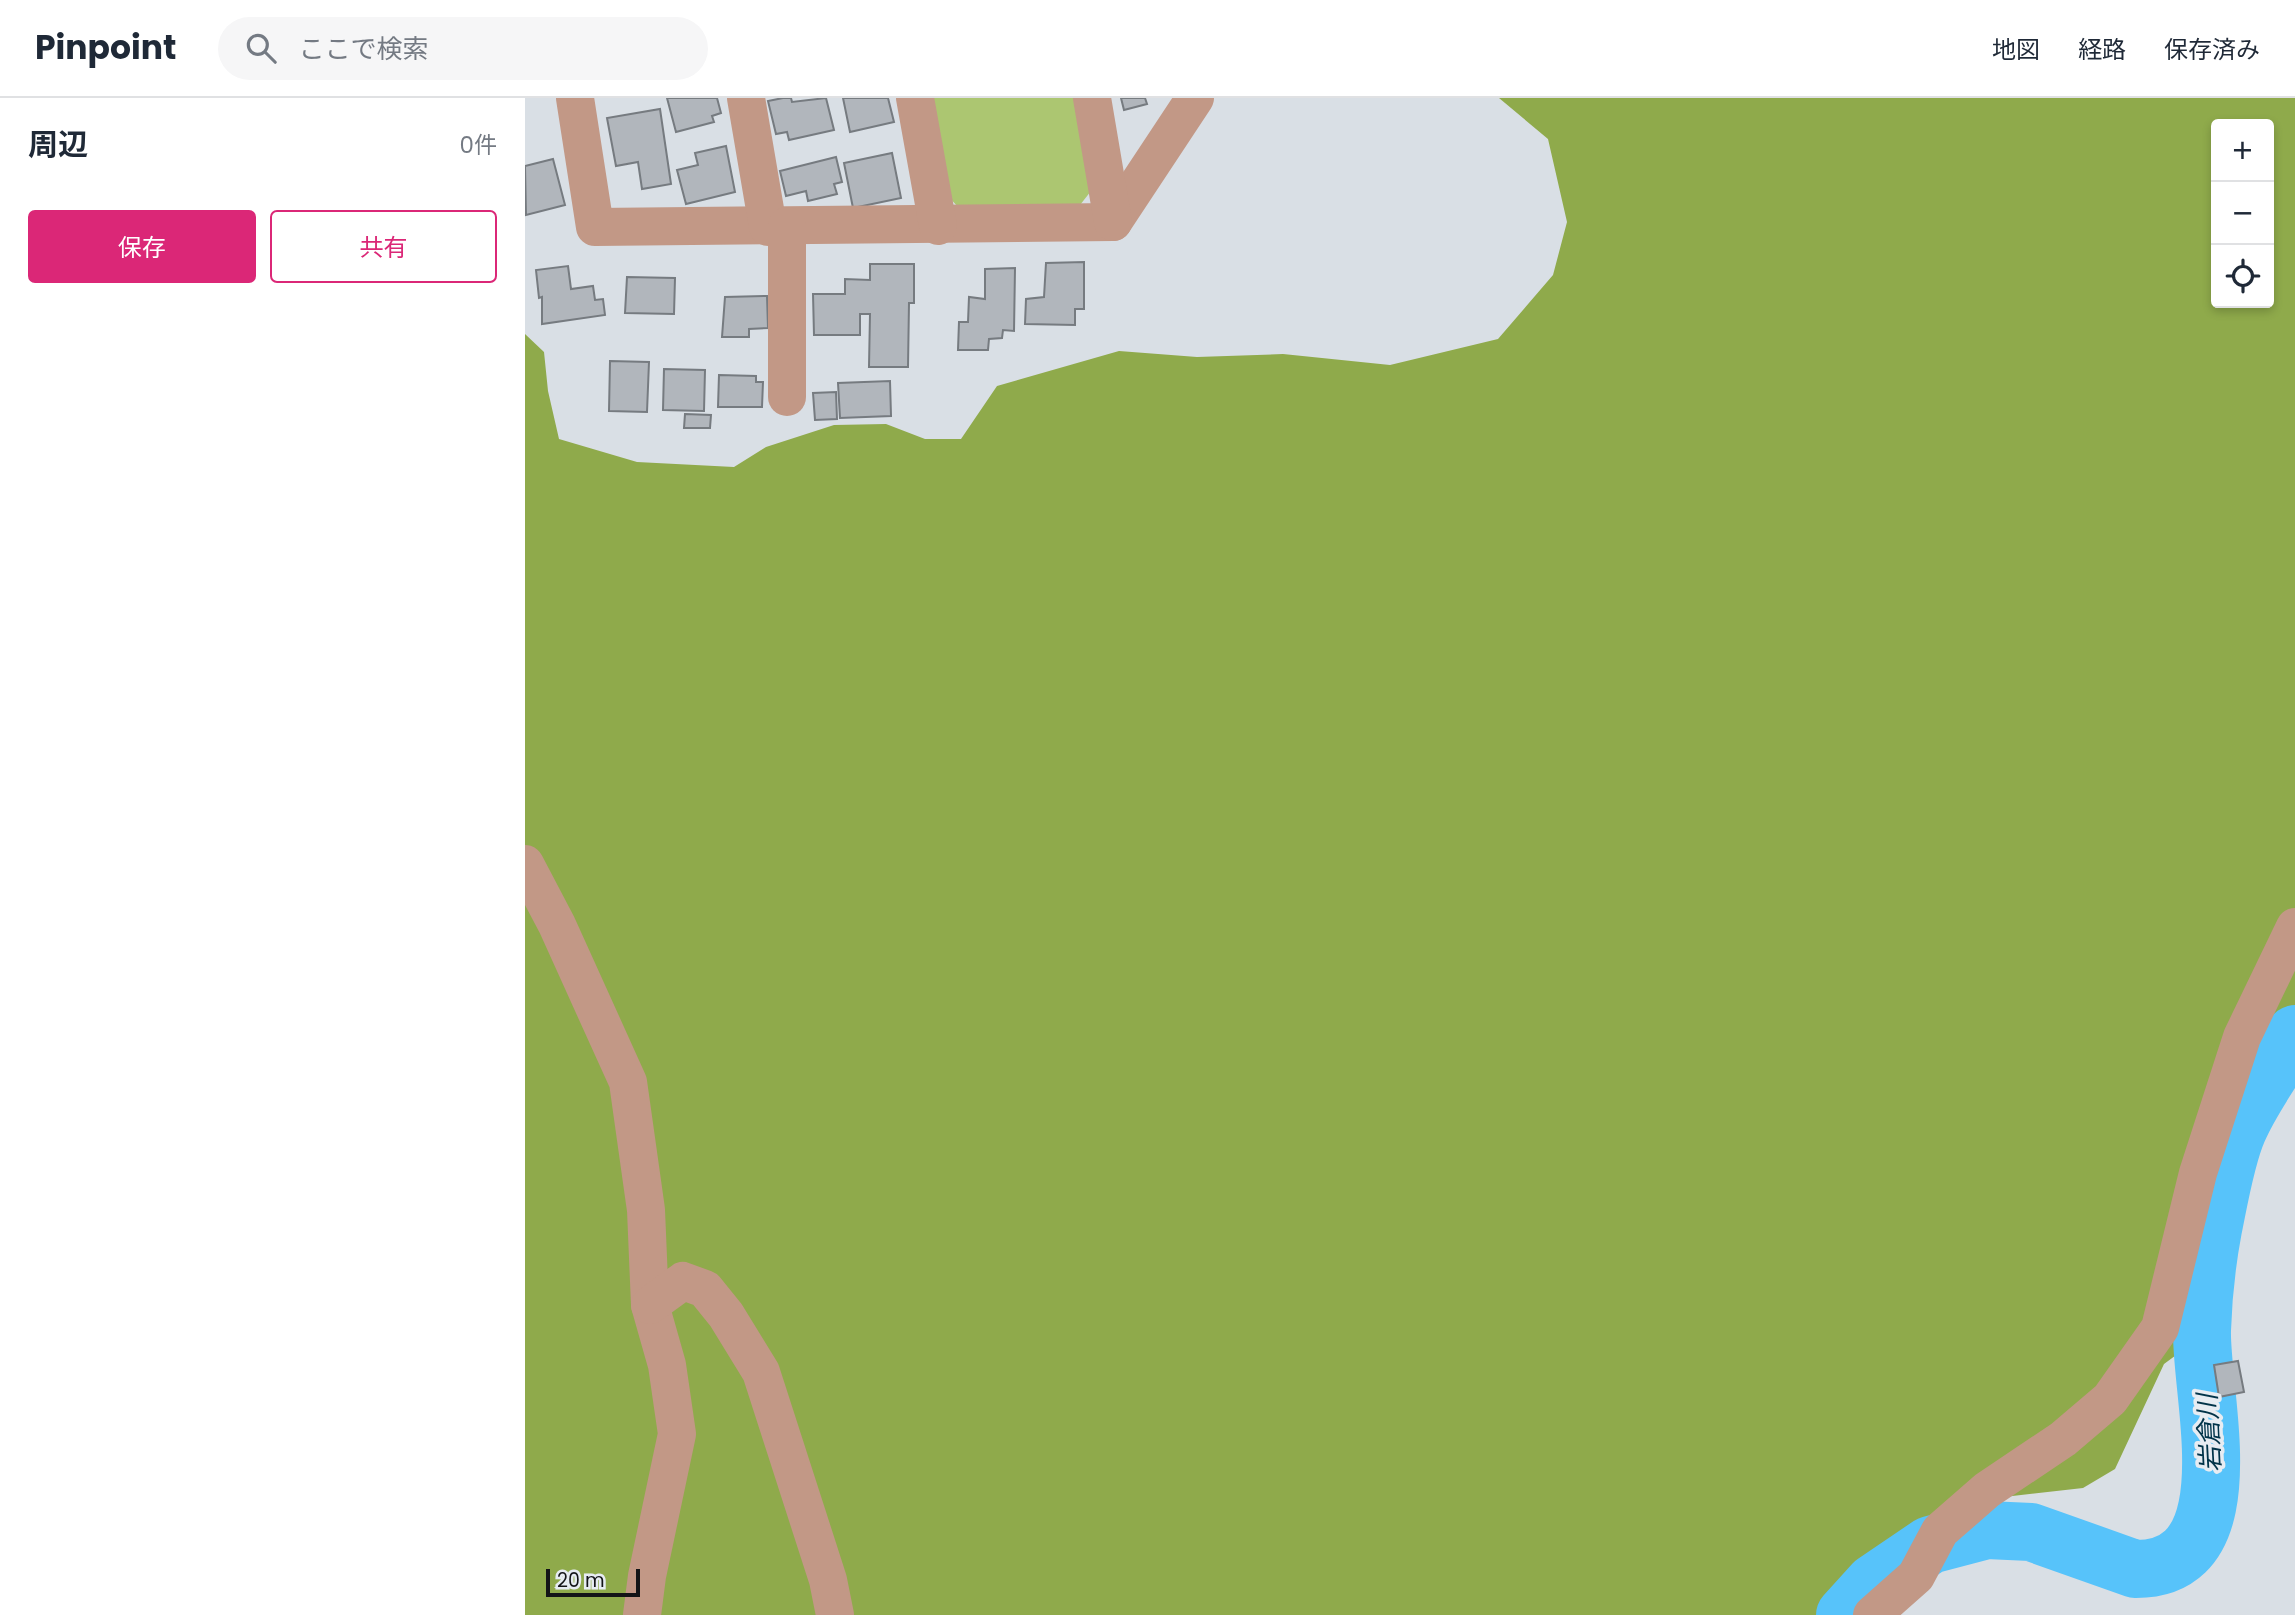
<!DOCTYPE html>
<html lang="ja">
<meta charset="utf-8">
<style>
body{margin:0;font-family:Poppins,"Noto Sans JP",sans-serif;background:#f6f6f7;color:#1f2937}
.controls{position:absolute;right:21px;top:21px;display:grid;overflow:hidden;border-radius:7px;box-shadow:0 4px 10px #0003}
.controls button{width:63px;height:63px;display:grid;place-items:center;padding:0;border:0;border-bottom:2px solid #e0e1e3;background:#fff;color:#1f2937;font:35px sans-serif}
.scale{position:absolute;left:21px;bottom:18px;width:94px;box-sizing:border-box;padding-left:7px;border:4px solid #131417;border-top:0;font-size:19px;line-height:24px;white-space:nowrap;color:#131417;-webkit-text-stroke:5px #e7ecf2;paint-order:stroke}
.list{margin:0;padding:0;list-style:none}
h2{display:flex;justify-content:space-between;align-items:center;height:91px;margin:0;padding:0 28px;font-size:30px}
h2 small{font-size:23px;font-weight:400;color:#747a83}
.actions{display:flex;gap:14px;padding:21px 28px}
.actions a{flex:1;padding:16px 0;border:2px solid #db2777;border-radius:7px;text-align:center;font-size:24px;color:#db2777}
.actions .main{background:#db2777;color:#fff}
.icon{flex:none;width:38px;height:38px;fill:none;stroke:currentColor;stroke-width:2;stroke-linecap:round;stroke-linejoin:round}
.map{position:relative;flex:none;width:1770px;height:1517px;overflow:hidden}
header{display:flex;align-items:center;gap:42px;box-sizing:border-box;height:98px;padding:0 35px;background:#fff;border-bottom:2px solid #e0e1e3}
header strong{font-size:33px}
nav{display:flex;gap:38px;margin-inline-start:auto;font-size:24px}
.search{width:490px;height:63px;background:#f6f6f7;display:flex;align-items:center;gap:18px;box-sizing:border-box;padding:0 24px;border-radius:38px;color:#747a83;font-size:26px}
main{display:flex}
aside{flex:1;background:#fff}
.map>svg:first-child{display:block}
.green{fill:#acc671}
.forest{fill:#8faa4b;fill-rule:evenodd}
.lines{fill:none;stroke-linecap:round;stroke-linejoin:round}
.river{stroke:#57c3fa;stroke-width:58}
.building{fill:#b1b6bc;stroke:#767b80;stroke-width:2}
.minor{stroke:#c29886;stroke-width:38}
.labels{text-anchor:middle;stroke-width:7;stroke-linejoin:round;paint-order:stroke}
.water-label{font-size:26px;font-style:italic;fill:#013349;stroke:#e7ecf2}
</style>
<header>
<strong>Pinpoint</strong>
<div class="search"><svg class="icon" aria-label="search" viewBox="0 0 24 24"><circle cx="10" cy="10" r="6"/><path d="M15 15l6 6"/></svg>ここで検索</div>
<nav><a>地図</a><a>経路</a><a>保存済み</a></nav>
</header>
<main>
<aside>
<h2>周辺<small>0件</small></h2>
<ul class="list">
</ul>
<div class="actions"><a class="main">保存</a><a>共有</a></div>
</aside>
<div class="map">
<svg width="1770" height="1517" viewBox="0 0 1770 1517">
<rect width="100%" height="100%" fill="#d9dfe5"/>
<!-- green -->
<path class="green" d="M404 0H549L566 93 555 107 436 112 419 94Z"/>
<!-- forest -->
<path class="forest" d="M974 0H1770V918L1760 939 1718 998 1696 1064 1682 1148 1669 1166 1665 1192 1670 1234 1662 1249 1639 1266 1590 1371 1558 1390 1470 1400 1413 1425 1318 1504 1307 1517H0V236L19 254 23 293 34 341 112 364 209 369 241 349 309 327 361 326 400 341H436L472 288 594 253 672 259 758 256 865 267 973 241 1028 177 1042 124 1023 41ZM1691 26H1744V205H1691Z"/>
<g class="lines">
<!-- river -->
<path class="river" d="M1320 1517 1349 1485 1405 1447 1462 1432 1506 1434 1610 1471C1725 1472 1675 1298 1677 1232 1678 1199 1682 1163 1688 1131 1694 1102 1701 1059 1713 1032 1727 999 1751 968 1770 936"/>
</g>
<!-- building -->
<g class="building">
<path d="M142 0H192L196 15 187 18 189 24 151 34Z"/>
<path d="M258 0H266L267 4 301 0 309 32 264 42 262 34 251 36 243 3Z"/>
<path d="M318 0H363L369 24 325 34Z"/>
<path d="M596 0H620L622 6 599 12Z"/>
<path d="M135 11 146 86 117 91 113 64 91 68 82 20Z"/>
<path d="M201 48 210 94 161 106 152 72 173 67 170 55Z"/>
<path d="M367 55 376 100 328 110 319 65Z"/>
<path d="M311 59 317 84 309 86 312 96 283 103 281 93 261 98 255 73Z"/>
<path d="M28 61 40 107 1 117 0 68Z"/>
<path d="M559 164V211H550V227L500 226 501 201 519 199 521 165Z"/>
<path d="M345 166H389V205H384L383 269H344L345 216H335V237H289L288 196H320V181L345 182Z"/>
<path d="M43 168 46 191 68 188 70 202 78 201 80 217 17 226V199L14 200 11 172Z"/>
<path d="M490 170 489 233 478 232 477 240 464 241 463 252H433L434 224H443L444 199 460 201V171Z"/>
<path d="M102 179 150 180 149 216 100 215Z"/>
<path d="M242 198 243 230 224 231V239H197L200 199Z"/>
<path d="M85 263 124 264 122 314 84 313Z"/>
<path d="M139 271 180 272 179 313 138 312Z"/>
<path d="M194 277 231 278V284H238L237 309H193Z"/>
<path d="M365 283 366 318 315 320 313 285Z"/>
<path d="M311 294 312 321 290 322 288 295Z"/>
<path d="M160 316 186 317 185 330H159Z"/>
<path d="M1713 1263 1719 1294 1694 1299 1689 1267Z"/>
</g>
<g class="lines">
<!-- minor -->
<g class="minor">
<path d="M50 0 70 129 588 124 670 0"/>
<path d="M221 0 243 129"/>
<path d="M390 0 413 128"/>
<path d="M567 0 588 124"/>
<path d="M262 128V299"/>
<path d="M0 766 32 827 103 984 121 1112 125 1207 142 1267 152 1336 122 1478 117 1517"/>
<path d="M125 1207 158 1183 180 1191 201 1217 236 1274 303 1482 310 1517"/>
<path d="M1347 1517 1391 1478 1415 1433 1462 1392 1538 1341 1585 1301 1635 1230 1673 1075 1717 939 1770 829"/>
</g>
</g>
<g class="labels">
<!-- water labels -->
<g class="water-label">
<text transform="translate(1684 1335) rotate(-93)" y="9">岩倉川</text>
</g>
</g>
</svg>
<div class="controls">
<button>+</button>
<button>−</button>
<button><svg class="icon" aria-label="locate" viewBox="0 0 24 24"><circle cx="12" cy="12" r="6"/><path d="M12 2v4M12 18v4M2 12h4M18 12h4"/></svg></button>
</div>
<div class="scale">20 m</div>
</div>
</main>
